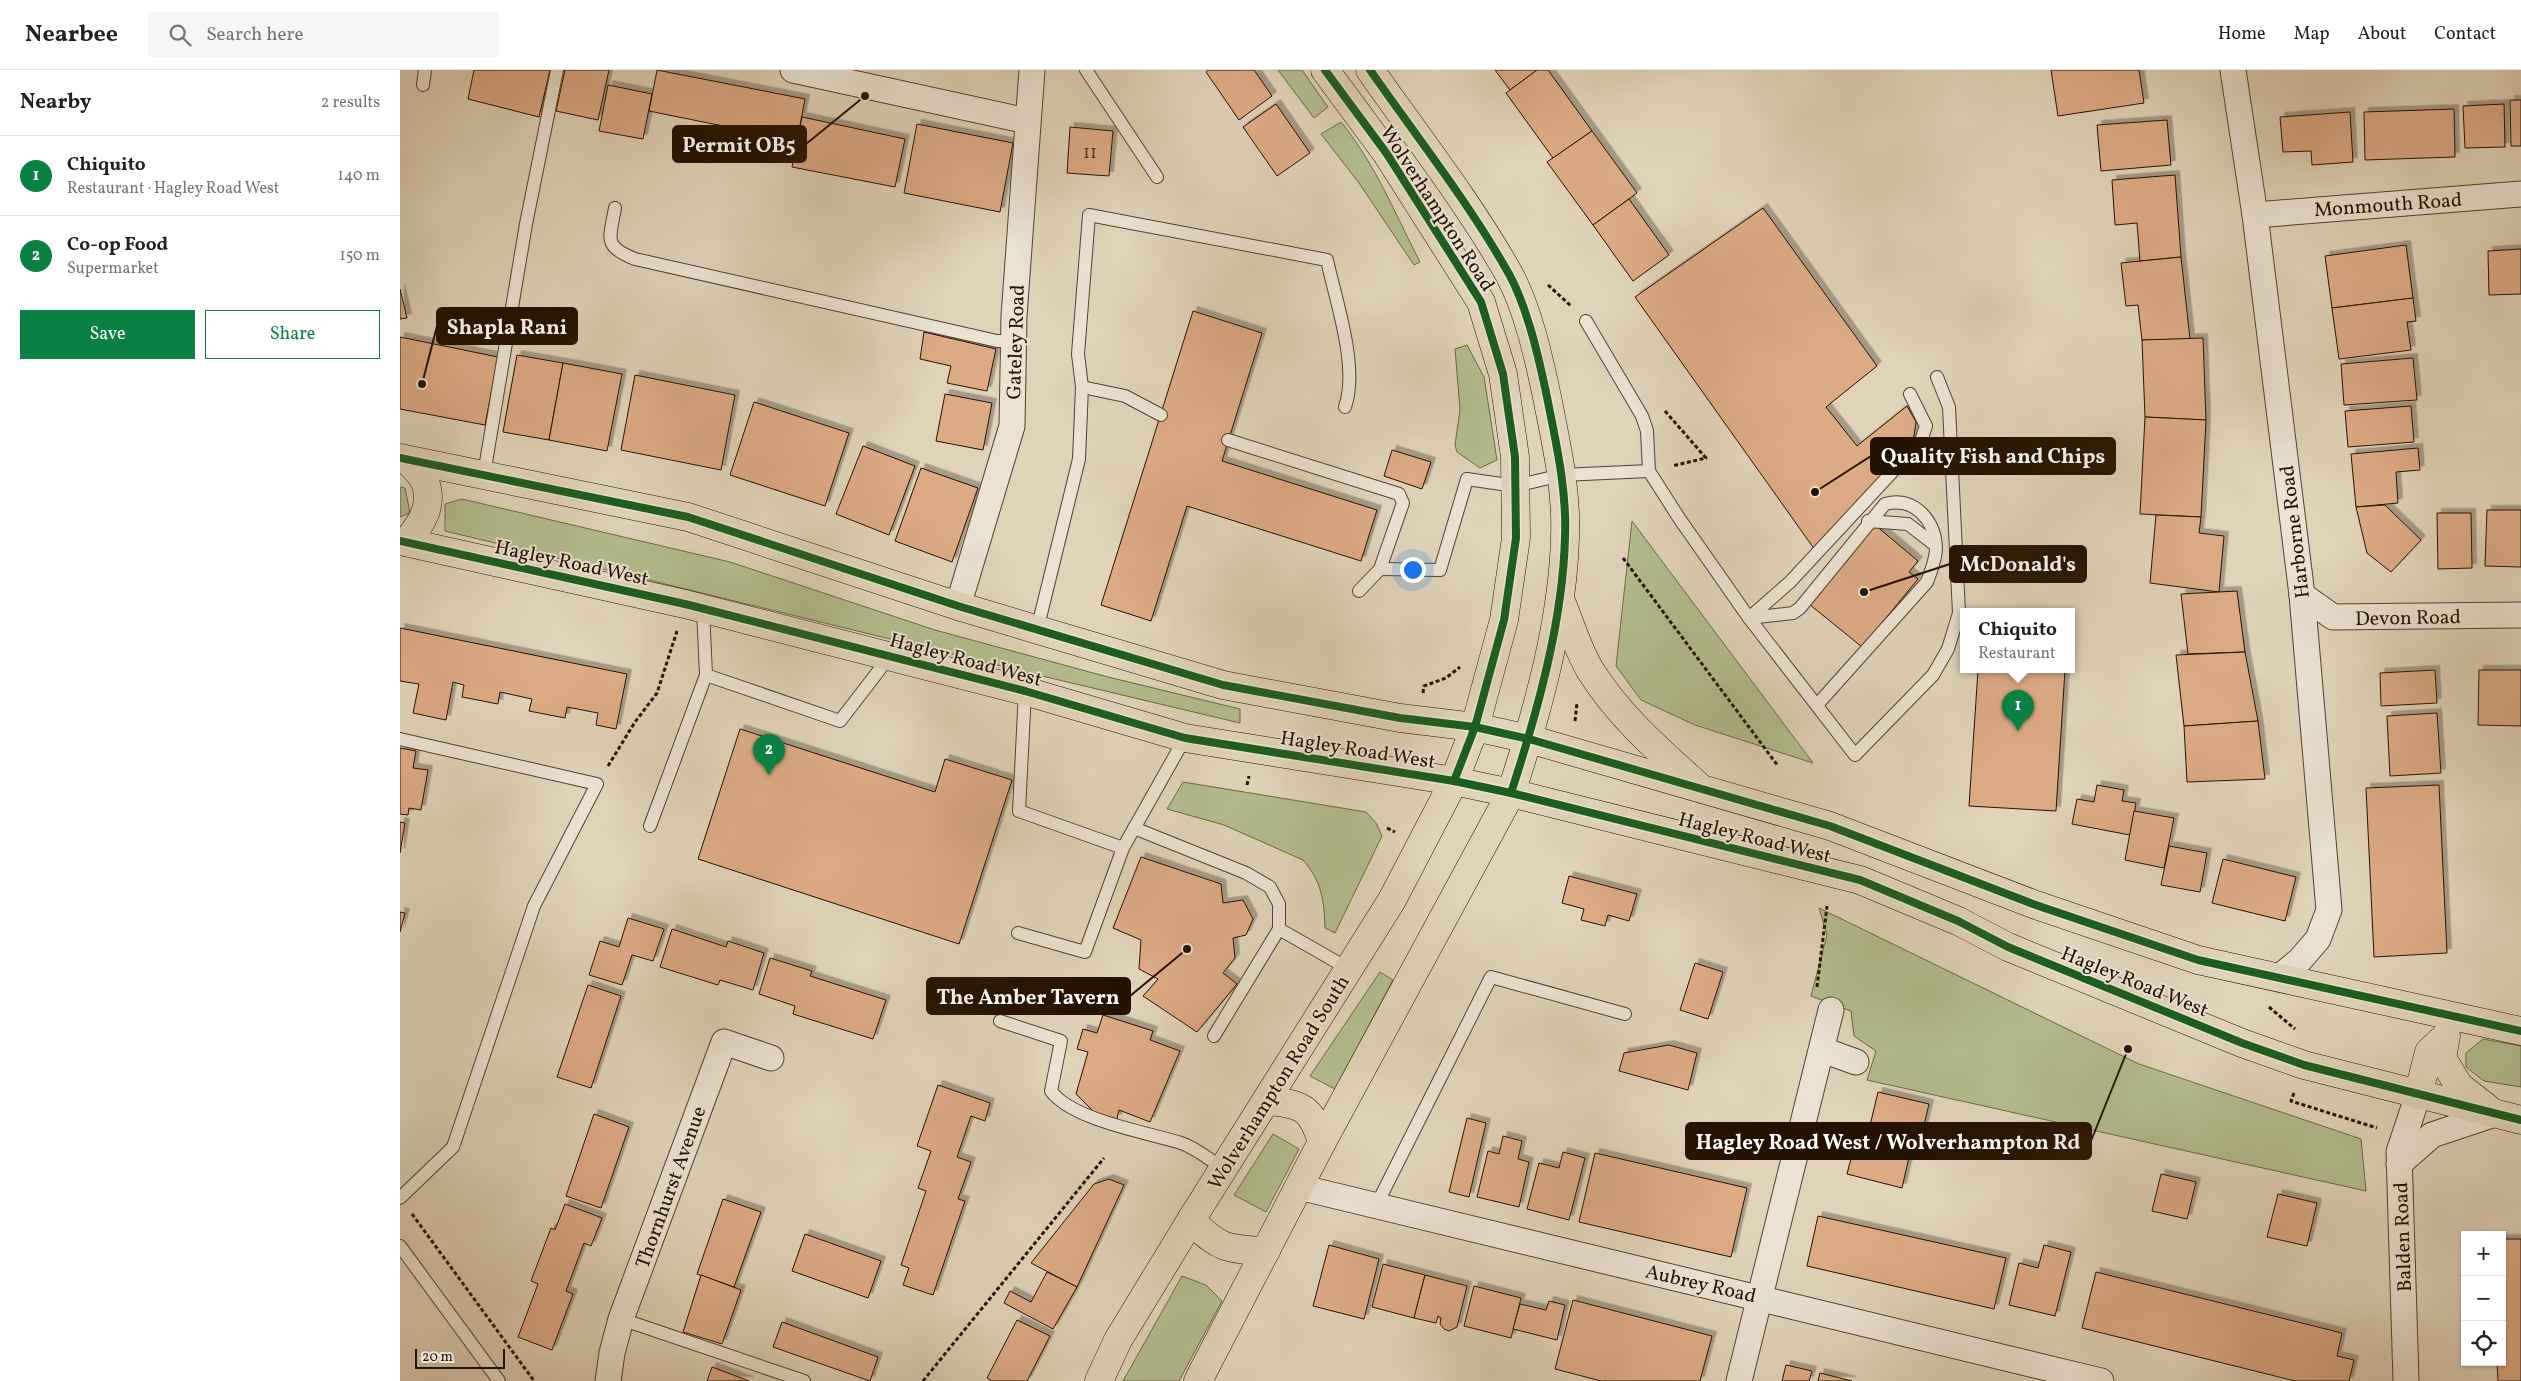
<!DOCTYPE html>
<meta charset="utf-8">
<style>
body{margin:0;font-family:Vollkorn,serif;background:#f6f6f6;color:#202124}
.controls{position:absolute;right:15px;bottom:15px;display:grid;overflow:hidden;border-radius:0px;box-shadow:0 1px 4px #0004}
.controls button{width:45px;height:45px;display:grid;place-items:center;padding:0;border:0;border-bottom:1px solid #e0e0e0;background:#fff;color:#202124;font:25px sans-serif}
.scale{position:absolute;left:15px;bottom:12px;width:90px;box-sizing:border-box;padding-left:5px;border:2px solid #241200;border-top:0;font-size:14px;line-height:18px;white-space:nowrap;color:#241200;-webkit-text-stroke:4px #ebe2d2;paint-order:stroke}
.you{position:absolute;left:1012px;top:499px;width:18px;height:18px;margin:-12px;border:4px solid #fff;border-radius:50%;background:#1a73e8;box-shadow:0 0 0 8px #1a73e833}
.badge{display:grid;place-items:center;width:32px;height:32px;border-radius:50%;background:#0b8043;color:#fff;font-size:16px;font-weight:700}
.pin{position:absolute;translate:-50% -41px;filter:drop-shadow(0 1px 2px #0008)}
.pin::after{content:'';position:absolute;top:26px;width:18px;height:15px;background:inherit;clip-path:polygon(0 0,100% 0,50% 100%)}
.popup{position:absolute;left:1560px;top:538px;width:115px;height:65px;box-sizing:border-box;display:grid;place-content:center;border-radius:0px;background:#fff;filter:drop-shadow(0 1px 4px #0005);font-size:16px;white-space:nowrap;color:#757577}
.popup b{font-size:19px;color:#202124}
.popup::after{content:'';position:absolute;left:50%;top:100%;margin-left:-10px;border:10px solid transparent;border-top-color:#fff}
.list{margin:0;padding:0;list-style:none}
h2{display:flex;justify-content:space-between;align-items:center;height:65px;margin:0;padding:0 20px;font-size:21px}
h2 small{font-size:16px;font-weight:400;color:#757577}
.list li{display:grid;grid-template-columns:32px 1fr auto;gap:15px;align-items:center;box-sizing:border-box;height:80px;padding:0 20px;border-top:1px solid #e0e0e0}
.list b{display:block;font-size:19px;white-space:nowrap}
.list p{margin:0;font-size:16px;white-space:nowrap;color:#757577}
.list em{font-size:16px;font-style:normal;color:#757577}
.actions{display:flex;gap:10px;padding:15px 20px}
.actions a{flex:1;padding:11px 0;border:1px solid #0b8043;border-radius:0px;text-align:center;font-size:18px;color:#0b8043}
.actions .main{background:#0b8043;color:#fff}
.icon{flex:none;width:28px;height:28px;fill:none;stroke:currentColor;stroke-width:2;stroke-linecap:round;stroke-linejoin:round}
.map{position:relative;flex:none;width:2121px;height:1311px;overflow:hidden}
header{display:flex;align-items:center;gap:30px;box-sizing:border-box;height:70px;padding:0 25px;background:#fff;border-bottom:1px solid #e0e0e0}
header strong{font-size:24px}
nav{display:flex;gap:28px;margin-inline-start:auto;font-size:18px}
.search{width:350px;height:45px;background:#f6f6f6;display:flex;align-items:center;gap:12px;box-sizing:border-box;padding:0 18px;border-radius:0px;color:#757577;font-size:19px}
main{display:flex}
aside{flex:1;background:#fff}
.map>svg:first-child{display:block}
.grass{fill:#b3bc8f;stroke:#6c6748}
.building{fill:#ddaa86;stroke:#241200;filter:url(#shadow)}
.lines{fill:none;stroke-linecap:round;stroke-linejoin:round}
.service-casing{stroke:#53422e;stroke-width:14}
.minor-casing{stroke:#53422e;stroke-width:27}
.primary-casing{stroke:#241200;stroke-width:29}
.trunk-casing{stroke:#241200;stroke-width:29}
.path{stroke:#241200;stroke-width:3;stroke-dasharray:4 2.5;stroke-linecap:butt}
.service{stroke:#ebe2d2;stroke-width:12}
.minor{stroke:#ebe2d2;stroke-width:25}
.primary{stroke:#e0d3ba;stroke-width:28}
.trunk{stroke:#e0d3ba;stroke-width:28}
.cycleway-casing{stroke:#ebe2d2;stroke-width:11}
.cycleway{stroke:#1b5e20;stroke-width:8}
.labels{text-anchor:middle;stroke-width:4;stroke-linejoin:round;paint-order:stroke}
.number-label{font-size:18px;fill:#523822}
.street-label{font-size:20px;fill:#241200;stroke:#ebe2d2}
.leader{fill:none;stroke:#241200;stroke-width:2}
.callout-dot{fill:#241200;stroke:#ebe2d2;stroke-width:2}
.callout{fill:#241200;stroke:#241200;stroke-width:2}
.callout-label{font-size:21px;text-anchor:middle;font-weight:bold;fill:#fff}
</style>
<header>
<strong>Nearbee</strong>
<div class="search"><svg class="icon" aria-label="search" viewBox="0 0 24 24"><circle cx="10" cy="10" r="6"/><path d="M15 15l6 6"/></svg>Search here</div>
<nav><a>Home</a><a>Map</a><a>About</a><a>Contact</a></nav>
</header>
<main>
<aside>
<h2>Nearby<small>2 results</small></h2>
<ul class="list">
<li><span class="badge">1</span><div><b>Chiquito</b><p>Restaurant · Hagley Road West</p></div><em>140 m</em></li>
<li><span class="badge">2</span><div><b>Co-op Food</b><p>Supermarket</p></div><em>150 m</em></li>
</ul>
<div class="actions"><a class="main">Save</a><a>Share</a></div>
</aside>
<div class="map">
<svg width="2121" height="1311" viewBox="0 0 2121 1311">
<defs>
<filter id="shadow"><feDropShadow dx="4.5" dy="-4.5" stdDeviation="0" flood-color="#0004"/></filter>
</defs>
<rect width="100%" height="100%" fill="#e0d3ba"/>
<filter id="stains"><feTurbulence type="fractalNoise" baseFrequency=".004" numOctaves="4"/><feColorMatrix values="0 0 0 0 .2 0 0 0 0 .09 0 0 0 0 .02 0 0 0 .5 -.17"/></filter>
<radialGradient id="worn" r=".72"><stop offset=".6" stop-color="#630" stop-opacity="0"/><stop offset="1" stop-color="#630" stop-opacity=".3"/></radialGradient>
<!-- grass -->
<g class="grass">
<path d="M878 0H902L928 37 914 48Z"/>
<path d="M941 52C976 95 995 144 1020 192L1014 195 959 113 921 64Z"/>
<path d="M1067 275 1084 307 1097 390 1080 398 1057 382 1055 375 1060 340 1055 279Z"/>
<path d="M0 417 5 418 10 443 0 447Z"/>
<path d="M62 429 330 492 535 560 708 607 840 639V653C574 591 311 524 45 461V434Z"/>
<path d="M1232 451 1413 693 1295 655 1241 630 1216 596Z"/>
<path d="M783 712 966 742 976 753 982 766 935 863 925 858C924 830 922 812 903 790L824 755 767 739Z"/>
<path d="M1419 838 1739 994 1961 1069 1966 1121 1467 1010 1476 981 1454 966 1451 941 1411 926 1427 865Z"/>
<path d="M980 902 993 910 935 1019 910 1006Z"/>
<path d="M2083 969 2121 976V1017L2084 1011 2066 997V983Z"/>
<path d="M873 1064 899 1079 866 1142 834 1125Z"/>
<path d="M782 1206 806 1215 822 1231 779 1311H723Z"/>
</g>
<!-- building -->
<g class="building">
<path d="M74 0H150L139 47 68 29Z"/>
<path d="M165 0H209L198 50 156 41Z"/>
<path d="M257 0 405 29 397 71 249 41Z"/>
<path d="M808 0H854L872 26 839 50 806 2Z"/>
<path d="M1095 0H1137L1110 20Z"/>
<path d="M1137 0H1148L1192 61 1153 88 1106 23Z"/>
<path d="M1651 0H1739L1744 33 1658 46Z"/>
<path d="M208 15 252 24 243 69 199 61Z"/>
<path d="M2110 30H2121V76H2111Z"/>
<path d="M876 34 910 83 877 106 843 57Z"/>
<path d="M2104 34 2105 77 2065 78 2063 36Z"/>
<path d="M2054 39 2055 87 1965 90 1964 42Z"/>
<path d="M1950 42 1953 92 1912 95 1911 81 1883 82 1880 47Z"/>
<path d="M402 47 505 69 495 117 392 97Z"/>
<path d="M1767 50 1771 95 1701 101 1697 55Z"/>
<path d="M517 54 613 73 600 142 504 123Z"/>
<path d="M670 57 713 61 709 106 667 103Z"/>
<path d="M1192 61 1237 123 1193 155 1147 92Z"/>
<path d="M1775 105 1781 187 1740 191 1737 153 1715 155 1712 110Z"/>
<path d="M1229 129 1269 185 1233 211 1193 155Z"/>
<path d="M1363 138 1477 296 1426 337 1457 376 1507 336 1516 352 1513 372 1415 480 1235 227Z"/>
<path d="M2006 175 2013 228 1932 238 1925 186Z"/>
<path d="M2121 179V224L2089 225 2088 181Z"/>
<path d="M1781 187 1790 269 1742 270 1738 235 1726 236 1721 193Z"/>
<path d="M0 219 7 248 0 249Z"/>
<path d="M2013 228 2016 251 2007 252 2011 280 1939 289 1932 238Z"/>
<path d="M793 241 862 263 822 391 977 440 961 491 787 436 751 551 701 535Z"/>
<path d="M524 262 596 279 587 321 547 313 551 296 520 289Z"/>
<path d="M0 267 98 287 85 355 0 339Z"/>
<path d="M1803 268 1806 350 1745 347 1742 270Z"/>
<path d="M117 285 163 293 149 370 103 362Z"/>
<path d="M2013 288 2017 330 1944 335 1941 294Z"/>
<path d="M163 293 222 304 207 381 149 370Z"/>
<path d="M235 305 335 325 321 400 221 380Z"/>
<path d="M545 324 592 333 583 380 536 371Z"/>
<path d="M354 332 449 363 425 436 330 405Z"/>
<path d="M2011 336 2014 372 1948 377 1945 341Z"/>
<path d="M1745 347 1806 350 1801 447 1740 444Z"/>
<path d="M463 376 515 396 489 465 436 444Z"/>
<path d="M2018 378 2020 400 1996 402 1998 433 1956 437 1951 384Z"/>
<path d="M992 380 1031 392 1022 419 984 406Z"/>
<path d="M521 398 578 418 552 492 495 471Z"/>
<path d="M1985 435 2021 470 1991 502 1967 483 1956 437Z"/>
<path d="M2087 440H2121V497L2085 496Z"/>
<path d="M2037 443H2071L2072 498 2038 499Z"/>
<path d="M1756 445 1801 447 1799 463 1824 466 1819 522 1750 513Z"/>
<path d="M1475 455 1518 491 1509 502 1518 509 1462 577 1409 534Z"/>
<path d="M1837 521 1845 582 1788 584 1781 524Z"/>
<path d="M0 558 227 604 216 659 196 655 198 643 167 637 165 648 129 641 132 629 100 622 98 634 62 627 64 615 53 612 46 650 13 643 19 614 0 611Z"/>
<path d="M1845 582 1858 651 1784 656 1776 585Z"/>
<path d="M1578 600H1665L1656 741 1569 736Z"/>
<path d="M2035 600 2037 633 1981 636 1980 603Z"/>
<path d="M2079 600H2121V656L2078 655Z"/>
<path d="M2037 643 2041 703 1990 706 1987 646Z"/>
<path d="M1858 651 1865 709 1787 712 1784 656Z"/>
<path d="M340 659 535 722 545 689 612 710 559 874 298 789Z"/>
<path d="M0 678 16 681 13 698 28 700 21 740 9 738 8 745 0 744Z"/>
<path d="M1697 715 1724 720 1722 731 1736 733 1730 765 1672 754 1677 729 1694 732Z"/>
<path d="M2039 715 2047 883 1974 887 1966 718Z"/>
<path d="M1734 741 1774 748 1764 798 1725 790Z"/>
<path d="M0 752 5 753 0 783Z"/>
<path d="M1769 776 1807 783 1800 822 1761 815Z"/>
<path d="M741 787 821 814 823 833 843 830 853 849 846 865 833 868 835 888 823 903 837 914 797 962 743 926 758 909 739 899 741 870 713 858Z"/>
<path d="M1823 789 1896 807 1885 851 1812 833Z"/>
<path d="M1169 806 1237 824 1229 851 1208 845 1205 856 1181 850 1184 839 1162 833Z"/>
<path d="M0 842 5 843 0 862Z"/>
<path d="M228 848 264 859 253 891 232 885 222 915 189 905 200 871 219 877Z"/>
<path d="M272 859 326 877 328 871 364 883 353 920 320 910 318 915 260 897Z"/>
<path d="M370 888 412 901 410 906 486 930 473 969 393 944 395 936 359 924Z"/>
<path d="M1295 893 1323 902 1308 949 1280 940Z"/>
<path d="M188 915 221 926 191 1018 157 1007Z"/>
<path d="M703 945 753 961 750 970 780 981 750 1052 719 1040 717 1049 694 1042 676 1024 688 982 677 979 683 959 697 963Z"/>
<path d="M1269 975 1297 983 1288 1020 1219 1001 1224 983Z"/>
<path d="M538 1015 590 1033 585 1051 571 1046 557 1087 571 1092 558 1129 565 1131 533 1225 503 1215 509 1198 501 1195 526 1121 518 1118 531 1081 517 1076Z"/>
<path d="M1478 1022 1529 1034 1519 1076 1468 1064Z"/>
<path d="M194 1044 229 1057 201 1138 166 1126Z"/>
<path d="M1067 1048 1086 1053 1069 1127 1049 1122Z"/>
<path d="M1103 1066 1122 1071 1118 1089 1129 1092 1119 1137 1077 1127 1088 1081 1099 1084Z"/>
<path d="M1456 1069 1510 1083 1502 1118 1447 1104Z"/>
<path d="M1163 1082 1185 1088 1169 1150 1127 1139 1139 1093 1159 1098Z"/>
<path d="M1195 1083 1347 1118 1331 1187 1179 1152Z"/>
<path d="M1761 1104 1796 1112 1787 1149 1752 1141Z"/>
<path d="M709 1109 724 1115 677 1217 631 1193 694 1114Z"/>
<path d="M1878 1124 1917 1133 1907 1176 1867 1167Z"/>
<path d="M323 1129 361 1142 334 1217 297 1204Z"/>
<path d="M165 1134 202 1148 191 1176 184 1173 166 1221 173 1224 152 1280 118 1267 138 1214 131 1211 151 1158 155 1160Z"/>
<path d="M1418 1146 1606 1188 1594 1239 1407 1196Z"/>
<path d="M405 1164 481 1191 468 1228 392 1201Z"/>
<path d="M2102 1169H2121V1311H2098L2097 1292H2102Z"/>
<path d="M929 1175 979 1189 964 1249 913 1236Z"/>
<path d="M1644 1175 1671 1182 1655 1246 1609 1235 1619 1193 1638 1198Z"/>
<path d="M983 1194 1025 1205 1014 1248 972 1237Z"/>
<path d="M647 1202 677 1217 653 1259 604 1233 610 1221 631 1232Z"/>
<path d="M1696 1202 1942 1263 1937 1286 1954 1290 1949 1311H1895L1682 1258Z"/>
<path d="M301 1205 341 1220 322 1274 283 1262Z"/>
<path d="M1025 1205 1067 1216 1057 1257 1049 1261 1044 1259 1040 1254 1041 1248 1038 1246 1036 1253 1014 1248Z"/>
<path d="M1074 1216 1121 1228 1111 1268 1064 1256Z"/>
<path d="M1173 1230 1312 1266 1300 1311H1201L1155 1299Z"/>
<path d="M1149 1231 1165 1235 1157 1270 1113 1259 1120 1234 1146 1240Z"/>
<path d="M617 1250 650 1266 627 1311H592L587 1308Z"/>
<path d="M382 1252 478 1287 470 1311 373 1277Z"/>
<path d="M1386 1295 1412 1301 1409 1311H1382Z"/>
<path d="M312 1297 349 1311H307Z"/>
<path d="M1420 1303 1452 1311H1418Z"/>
</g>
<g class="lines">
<!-- service casing -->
<g class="service-casing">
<g id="service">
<path d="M686 0 757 107"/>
<path d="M23 15 25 0"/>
<path d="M215 138C210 168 202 176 235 189L597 271H614"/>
<path d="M1186 251 1242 346 1247 361 1249 401 1279 448 1349 548 1455 685 1533 605 1548 579 1559 543 1549 337 1537 307"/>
<path d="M682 317 725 326 761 345"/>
<path d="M828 370 999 424 1003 433 980 499 959 521"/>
<path d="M84 404 126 154 157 0"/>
<path d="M1468 451 1508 454 1535 475"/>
<path d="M980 499 1040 500 1067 409 1115 416 1162 405 1249 401"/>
<path d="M303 539 306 605 440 651 490 586"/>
<path d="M1349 548 1393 543 1400 538 1485 434C1514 426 1535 450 1536 478 1536 490 1531 501 1527 512L1417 635"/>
<path d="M1349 548 1390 512 1521 371 1526 356 1510 324"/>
<path d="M637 560 679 389 682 317 678 284 689 145 927 190C936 232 959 297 945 337"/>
<path d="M625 621 619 741 723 778 785 668"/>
<path d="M0 669 197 714 134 836 53 1077 0 1128"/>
<path d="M250 756 306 605"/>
<path d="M734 758 846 803 870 817 879 834V859L814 966"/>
<path d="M879 859 949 899"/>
<path d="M618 863 685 882 723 778"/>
<path d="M600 951 661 971 651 1021C672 1050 746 1062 781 1073 796 1078 810 1090 824 1099"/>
<path d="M976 1136 1091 907 1225 944"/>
<path d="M0 1176 99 1311"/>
<path d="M221 1249 404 1311"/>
</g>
</g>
<!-- minor casing -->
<g class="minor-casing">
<g id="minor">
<path d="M393 0 627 51"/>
<path d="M1833 0 1855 145 1902 525 1929 840 1918 869 1900 890 1878 908"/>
<path d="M1855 145 2121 124"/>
<path d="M1902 525 1933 547 2121 545"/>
<path d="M558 536 612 356 614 246 632 0"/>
<path d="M1423 980 1456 992"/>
<path d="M1999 1094 2032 1065 2095 1044"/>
<path d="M899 1117 1701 1311"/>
<path d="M208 1311 212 1283 221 1249 324 972 371 988"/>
<path d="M1339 1311 1431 940"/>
<path d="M2006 1311 1999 1082 2018 1025"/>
</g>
</g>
<!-- primary casing -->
<g class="primary-casing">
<g id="primary">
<path d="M867 1031C902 1034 911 1037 922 1072"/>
<path d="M791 1150C819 1179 827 1179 866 1181"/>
<path d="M699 1311 718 1270 791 1150 992 830 1054 711"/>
<path d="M798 1311 922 1072 1111 723"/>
</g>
</g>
<!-- trunk casing -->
<g class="trunk-casing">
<g id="trunk">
<path d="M925 0 987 84 1081 232 1103 304 1115 387 1116 468 1104 550 1075 657 1054 711"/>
<path d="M970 0C1017 67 1069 133 1109 204 1128 239 1139 289 1147 327 1156 373 1167 420 1165 467 1163 551 1137 643 1111 723"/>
<path d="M0 388 288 447 558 536 823 615 1000 648 1075 657 1129 669 1430 756 1633 834 1798 890 2121 961"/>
<path d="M0 471 285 534 625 621 785 668 1054 711 1111 723 1460 810 1558 851 1608 877 1842 973 1904 995 2121 1050"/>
<path d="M6 472C21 455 34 435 25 412 22 404 12 396 7 390"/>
<path d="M1160 529C1170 552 1177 578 1190 600 1219 646 1256 678 1296 714"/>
<path d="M2046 966 2042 988 2059 1016 2087 1038"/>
<path d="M2018 1025 2029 982 2045 967"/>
</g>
</g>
<!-- path -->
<g class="path">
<path d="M1148 215 1171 236"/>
<path d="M1265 341 1306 388 1272 396"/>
<path d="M1223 488 1378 696"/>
<path d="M1023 623 1024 616 1046 608 1060 597"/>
<path d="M1175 651 1177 633"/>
<path d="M208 696 235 652 257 623 277 561"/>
<path d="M847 715 849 706"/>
<path d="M987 758 995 762"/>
<path d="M1417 917 1427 836"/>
<path d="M1869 937 1895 959"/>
<path d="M1894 1023 1891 1031 1977 1058"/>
<path d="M12 1144 134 1311"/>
<path d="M523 1311 704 1088"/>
</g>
<!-- service -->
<use href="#service" class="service"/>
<!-- minor -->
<use href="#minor" class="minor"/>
<!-- primary -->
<use href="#primary" class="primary"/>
<!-- trunk -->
<use href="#trunk" class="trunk"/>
<!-- cycleway casing -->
<g class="cycleway-casing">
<g id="cycleway">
<path d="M925 0 987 84 1081 232 1103 304 1115 387 1116 468 1104 550 1075 657 1054 711"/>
<path d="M970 0C1017 67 1069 133 1109 204 1128 239 1139 289 1147 327 1156 373 1167 420 1165 467 1163 551 1137 643 1111 723"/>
<path d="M0 388 288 447 558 536 823 615 1000 648 1075 657 1129 669 1430 756 1633 834 1798 890 2121 961"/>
<path d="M0 471 285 534 625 621 785 668 1054 711 1111 723 1460 810 1558 851 1608 877 1842 973 1904 995 2121 1050"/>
</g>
</g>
<!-- cycleway -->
<use href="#cycleway" class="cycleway"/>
</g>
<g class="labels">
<!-- number labels -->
<g class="number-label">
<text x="690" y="88">11</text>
</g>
<!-- street labels -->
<g class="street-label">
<text transform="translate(1988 134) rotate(-4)" y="7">Monmouth Road</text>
<text transform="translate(1038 138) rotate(57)" y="7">Wolverhampton Road</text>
<text transform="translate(615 272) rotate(-88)" y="7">Gateley Road</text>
<text transform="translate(1894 462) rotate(-97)" y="7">Harborne Road</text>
<text transform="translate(172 492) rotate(12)" y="7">Hagley Road West</text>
<text transform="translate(2008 547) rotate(-1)" y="7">Devon Road</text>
<text transform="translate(566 589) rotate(15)" y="7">Hagley Road West</text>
<text transform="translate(958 679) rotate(9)" y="7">Hagley Road West</text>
<text transform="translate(1355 767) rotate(14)" y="7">Hagley Road West</text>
<text transform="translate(1735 911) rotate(22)" y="7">Hagley Road West</text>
<text transform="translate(878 1012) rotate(-58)" y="7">Wolverhampton Road South</text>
<text transform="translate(270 1117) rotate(-70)" y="7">Thornhurst Avenue</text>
<text transform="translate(2002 1167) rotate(-92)" y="7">Balden Road</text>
<text transform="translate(1301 1213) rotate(13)" y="7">Aubrey Road</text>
</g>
</g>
<!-- callouts -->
<path class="leader" d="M465 26L406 74M22 314L37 256M1415 422L1471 386M1464 522L1550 494M787 879L730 926M1728 979L1691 1071"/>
<g class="callout-dot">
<circle cx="465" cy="26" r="5"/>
<circle cx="22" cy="314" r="5"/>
<circle cx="1415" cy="422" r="5"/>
<circle cx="1464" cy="522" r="5"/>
<circle cx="787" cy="879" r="5"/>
<circle cx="1728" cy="979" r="5"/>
</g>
<g class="callout">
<rect x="273" y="56" width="133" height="36" rx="5"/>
<rect x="37" y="238" width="140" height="36" rx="5"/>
<rect x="1471" y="368" width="244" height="36" rx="5"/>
<rect x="1550" y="476" width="136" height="36" rx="5"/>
<rect x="527" y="908" width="203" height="36" rx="5"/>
<rect x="1286" y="1053" width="405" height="36" rx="5"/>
</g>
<g class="callout-label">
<text x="339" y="82">Permit OB5</text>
<text x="107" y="264">Shapla Rani</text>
<text x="1593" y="393">Quality Fish and Chips</text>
<text x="1618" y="501">McDonald's</text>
<text x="628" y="934">The Amber Tavern</text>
<text x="1488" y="1079">Hagley Road West / Wolverhampton Rd</text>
</g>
<rect width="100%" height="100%" filter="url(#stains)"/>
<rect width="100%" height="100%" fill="url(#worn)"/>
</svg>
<div class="controls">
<button>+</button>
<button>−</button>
<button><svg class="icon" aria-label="locate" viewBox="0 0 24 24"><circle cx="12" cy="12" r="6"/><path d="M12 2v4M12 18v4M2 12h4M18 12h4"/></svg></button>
</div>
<div class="scale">20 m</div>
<div class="you"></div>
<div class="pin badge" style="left:1618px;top:661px">1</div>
<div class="popup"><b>Chiquito</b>Restaurant</div>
<div class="pin badge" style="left:369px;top:705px">2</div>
</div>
</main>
